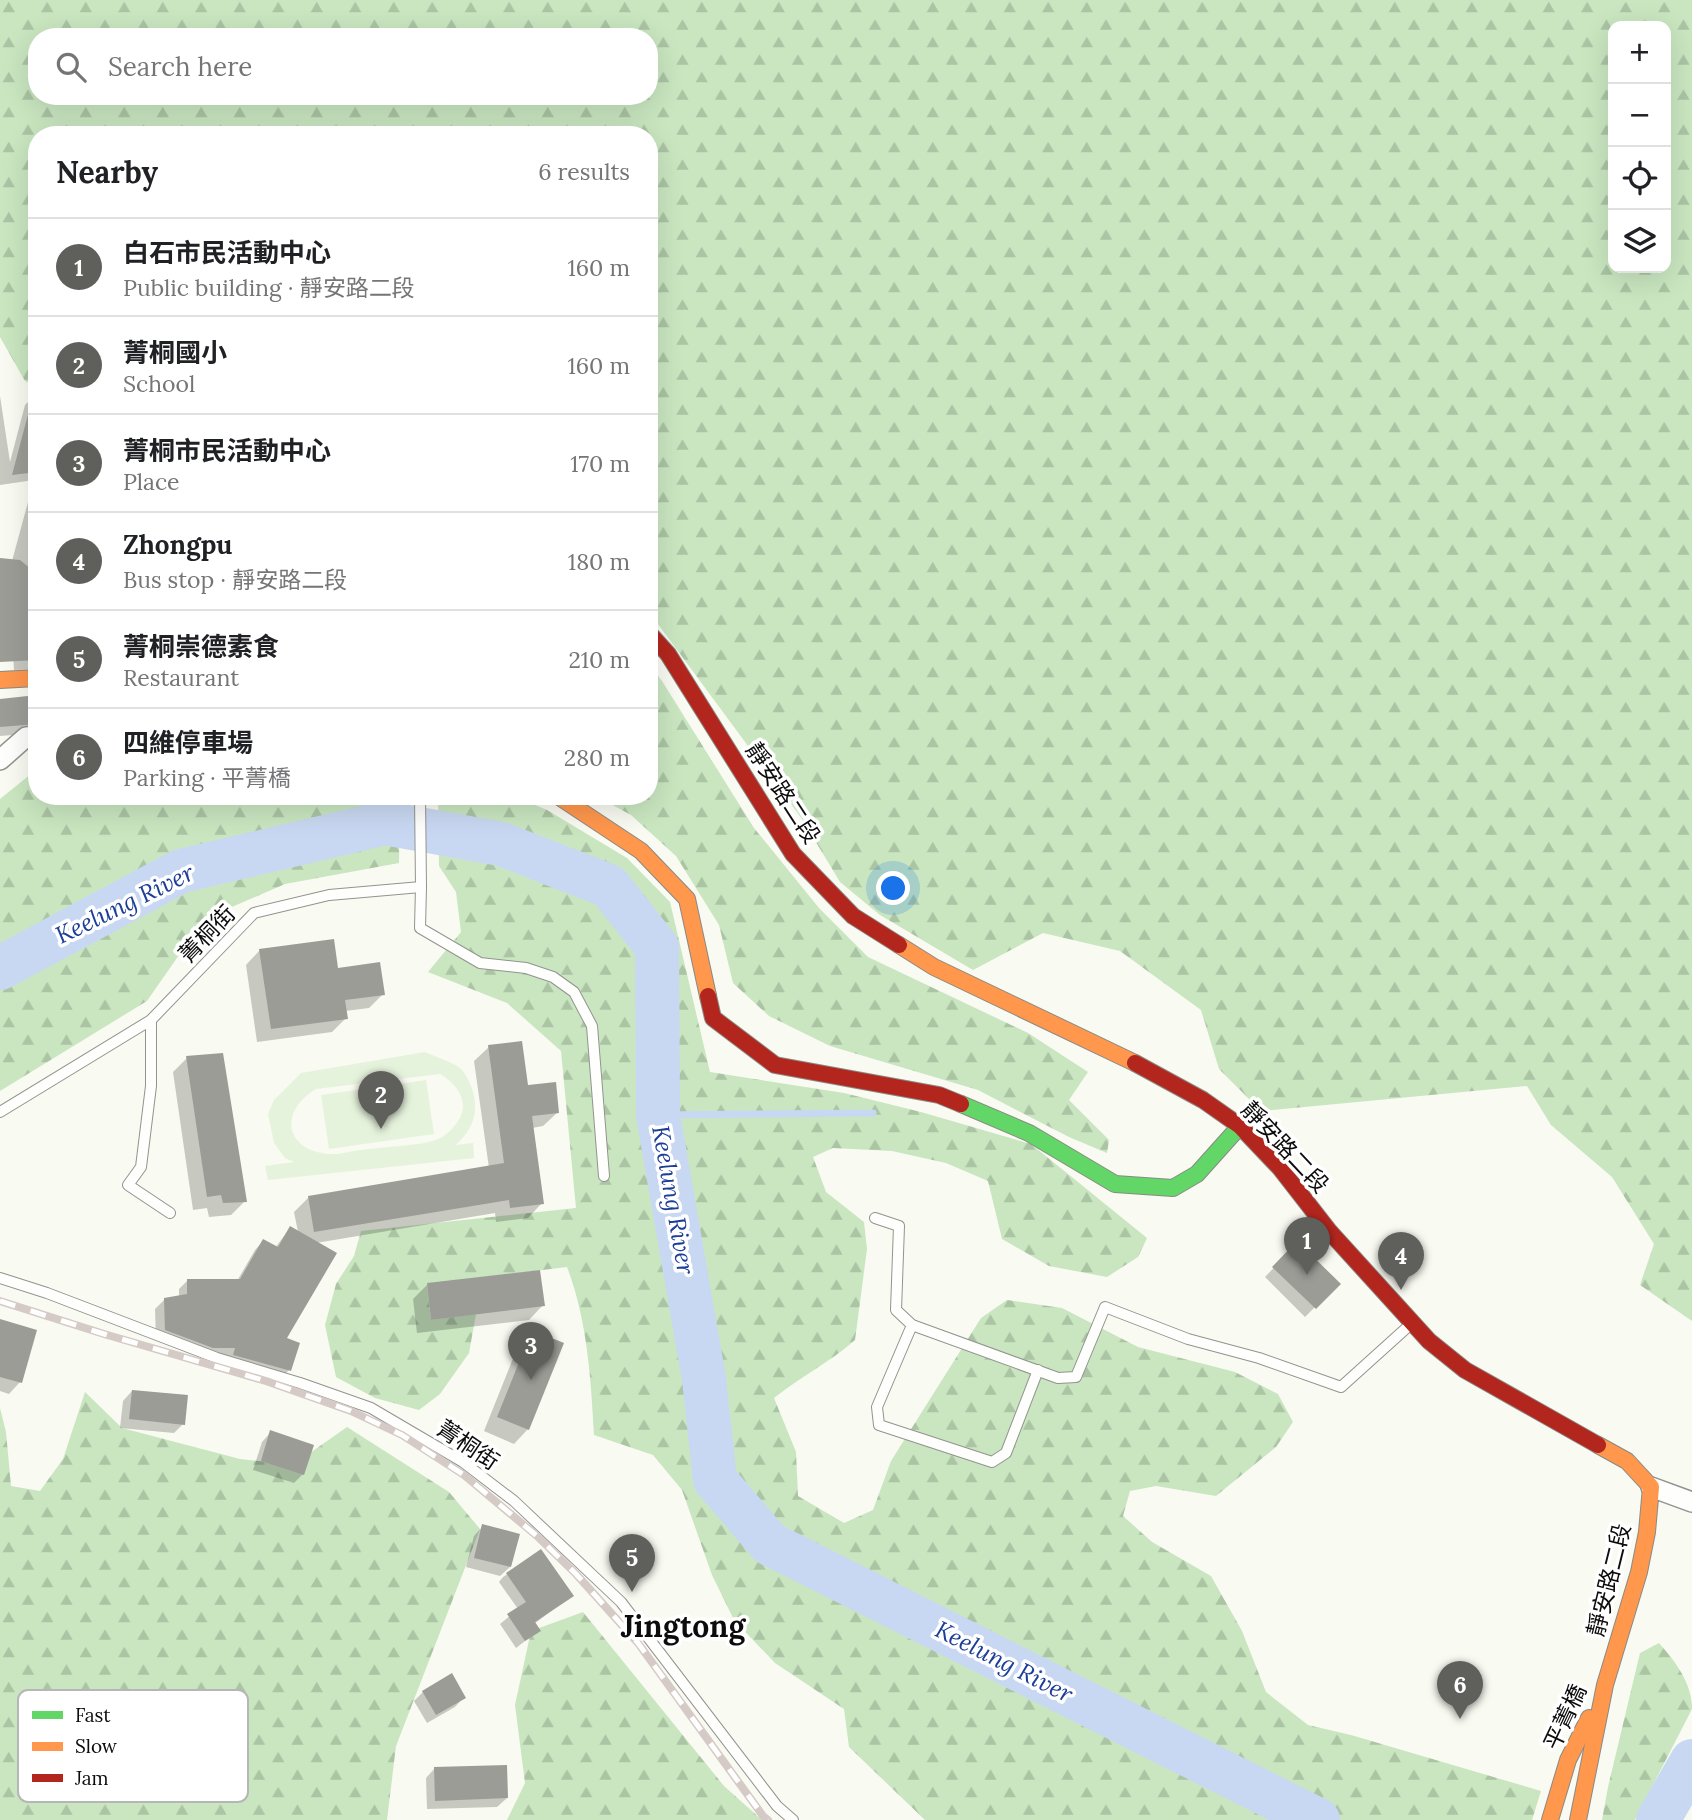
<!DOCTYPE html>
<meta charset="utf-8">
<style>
body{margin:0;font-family:Lora,"Noto Sans TC",serif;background:#f6f6f6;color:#202124}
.controls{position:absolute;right:21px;top:21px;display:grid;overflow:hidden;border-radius:14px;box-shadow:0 7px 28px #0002}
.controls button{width:63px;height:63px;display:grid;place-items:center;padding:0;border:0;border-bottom:2px solid #e0e0e0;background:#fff;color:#202124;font:35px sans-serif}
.you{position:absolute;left:894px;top:889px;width:24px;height:24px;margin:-18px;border:5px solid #fff;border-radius:50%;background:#1a73e8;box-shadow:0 0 0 10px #1a73e833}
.badge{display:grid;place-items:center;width:46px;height:46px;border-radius:50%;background:#5f5f5c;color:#fff;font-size:23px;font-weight:700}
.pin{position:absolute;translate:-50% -58px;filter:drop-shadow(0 2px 4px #0008)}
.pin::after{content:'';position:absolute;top:37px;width:24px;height:21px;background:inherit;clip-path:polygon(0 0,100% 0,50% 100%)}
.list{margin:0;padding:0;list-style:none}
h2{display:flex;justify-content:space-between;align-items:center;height:91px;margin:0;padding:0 28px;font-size:30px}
h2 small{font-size:23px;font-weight:400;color:#757577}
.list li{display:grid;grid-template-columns:46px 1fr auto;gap:21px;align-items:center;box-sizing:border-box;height:98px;padding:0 28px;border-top:2px solid #e0e0e0}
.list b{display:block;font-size:26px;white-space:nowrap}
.list p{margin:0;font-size:23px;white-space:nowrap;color:#757577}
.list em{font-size:23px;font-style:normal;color:#757577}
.icon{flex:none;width:38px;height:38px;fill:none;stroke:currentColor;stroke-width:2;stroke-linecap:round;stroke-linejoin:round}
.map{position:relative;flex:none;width:1692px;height:1820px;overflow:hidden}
.search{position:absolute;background:#fff;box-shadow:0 7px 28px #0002;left:28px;top:28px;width:630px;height:77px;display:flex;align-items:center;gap:18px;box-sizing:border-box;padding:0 24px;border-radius:28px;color:#757577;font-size:26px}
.panel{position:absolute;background:#fff;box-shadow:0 7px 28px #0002;left:28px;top:126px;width:630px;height:679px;border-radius:28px}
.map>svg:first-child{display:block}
.forest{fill:url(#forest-firs);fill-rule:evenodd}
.pitch{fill:#e6f3dc;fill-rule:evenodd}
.shadow{fill:#0003}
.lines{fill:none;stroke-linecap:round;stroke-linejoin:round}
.stream{stroke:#c9d8f2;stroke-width:7}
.river{stroke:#c9d8f2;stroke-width:44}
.building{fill:#9c9c97}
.lane-casing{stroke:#93938f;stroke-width:12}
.street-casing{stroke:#93938f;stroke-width:22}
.fast-casing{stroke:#898a86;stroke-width:18}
.slow-casing{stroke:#898a86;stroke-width:18}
.jam-casing{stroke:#898a86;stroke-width:18}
.lane{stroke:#fefefd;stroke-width:10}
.street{stroke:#fefefd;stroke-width:19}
.fast{stroke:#63d668;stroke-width:16}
.slow{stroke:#ff974d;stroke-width:16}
.jam{stroke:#b3261e;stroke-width:16}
.rail-casing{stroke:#d5cac5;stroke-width:8}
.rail{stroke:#fff;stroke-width:5;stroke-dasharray:16;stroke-linecap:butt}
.labels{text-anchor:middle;stroke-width:7;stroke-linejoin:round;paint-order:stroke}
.street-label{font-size:23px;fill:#0c0c0c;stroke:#fff}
.water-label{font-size:24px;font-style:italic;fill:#1c3e97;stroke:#fff}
.district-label{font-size:30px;font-weight:bold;fill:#0c0c0c;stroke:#fff}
.key{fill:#fff;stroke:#b6b6b6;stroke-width:2}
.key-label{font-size:19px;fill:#0c0c0c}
</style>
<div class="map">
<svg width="1692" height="1820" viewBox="0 0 1692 1820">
<defs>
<pattern id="forest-firs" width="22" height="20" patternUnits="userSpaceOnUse" patternTransform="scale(1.75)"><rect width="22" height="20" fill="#c9e6c0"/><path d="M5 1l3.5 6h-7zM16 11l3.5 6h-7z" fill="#abc4a4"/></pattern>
</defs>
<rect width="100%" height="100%" fill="#f9faf1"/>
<!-- forest -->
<g class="forest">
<path d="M0 0H1692V1321L1640 1285 1654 1244 1612 1177 1551 1125 1527 1086 1261 1111 1219 1069 1201 1010 1120 951 1043 933 973 970 880 915 840 882 802 819 649 612V135H37V387L25 381 0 337ZM1613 26H1666V268H1613ZM37 37H649V96H37Z"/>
<path d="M649 665 662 681 754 828 819 908 868 957 1028 1033 1088 1072 1069 1100 1109 1140 1107 1153 1069 1137 978 1090 830 1046 769 1016 733 983 719 925 676 856 631 815 596 796H649Z"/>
<path d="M37 769V796H400L399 863 285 884 204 919 147 1001 0 1091V799Z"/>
<path d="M438 796H514L547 810 627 858 670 902 710 1072 844 1093 921 1112 1031 1144 1147 1238 1138 1257 1107 1277 1049 1266 1002 1239 988 1181 946 1163 892 1151 833 1148 813 1157 826 1192 864 1222 867 1249 855 1340C830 1362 800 1377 774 1398L796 1452 798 1496 844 1523 873 1510 891 1461 981 1318 1007 1300 1062 1308 1138 1347 1235 1372 1278 1394 1293 1422 1276 1447 1216 1496 1156 1486 1130 1491 1123 1516 1152 1542 1211 1576 1242 1631 1266 1692 1308 1725 1351 1735 1541 1791 1532 1820H925L849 1747 844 1709 775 1663 734 1620 712 1575 682 1490 653 1455 594 1435C591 1378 587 1319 567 1267L427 1284 431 1320 476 1314 469 1353 440 1394 419 1410 375 1398 336 1377 325 1325 336 1284 354 1256 361 1231 576 1208 561 1051 507 1003 428 972 461 932 456 892 439 866Z"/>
<path d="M85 1392 122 1428 240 1459 293 1465 347 1427 449 1492 480 1529 396 1746 387 1820H0V1408L6 1432 11 1486 40 1491 63 1459Z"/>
<path d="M583 1612 724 1786 762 1820H507L525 1783 515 1705 531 1631Z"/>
<path d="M1659 1643C1675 1661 1692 1683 1692 1709L1635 1820H1602L1608 1787 1640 1653Z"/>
</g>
<!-- pitch -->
<g class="pitch">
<path d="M425 1052C436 1057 450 1061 460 1068 465 1072 468 1080 471 1086 480 1110 474 1128 456 1145L473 1143 474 1158 268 1180 265 1166 294 1162 285 1158 274 1143 268 1114 274 1100 301 1073ZM440 1074C452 1081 464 1093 463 1108 462 1120 448 1136 436 1140 418 1146 381 1147 361 1150 351 1151 339 1155 329 1154 284 1150 279 1111 316 1089Z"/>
<path d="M426 1080 434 1134 329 1149 321 1095Z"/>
</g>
<!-- shadow -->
<g class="shadow">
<path d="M0 396 10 462 25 405 34 396H37V669L14 670 12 637 0 648V563L12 561 34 480 0 485Z"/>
<path d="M37 697V733L0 736V701Z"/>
<path d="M260 950 337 970 383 994 369 1008 345 1011 346 1018 332 1032 257 1042 246 965Z"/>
<path d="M489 1047 526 1087 558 1112 543 1126 532 1128 542 1203 528 1218 496 1222 495 1213 316 1243 284 1339 289 1370 280 1379 156 1339 155 1309 164 1300 179 1298V1289L188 1280 237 1281 255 1250 263 1241 275 1248 290 1228 298 1232 294 1212 309 1197 489 1168 474 1061Z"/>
<path d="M187 1058 245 1201 231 1215 209 1217 207 1208 193 1210 173 1072Z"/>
<path d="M1297 1244 1338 1284 1305 1317 1265 1277Z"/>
<path d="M427 1285 543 1305 529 1320 417 1333 413 1299Z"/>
<path d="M0 1321 20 1382 9 1394 0 1391Z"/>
<path d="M532 1332 528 1429 514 1444 484 1431 518 1346Z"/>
<path d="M132 1391 183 1424 174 1433 120 1428 123 1401Z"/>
<path d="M271 1432 303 1474 294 1483 253 1470 262 1442Z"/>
<path d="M483 1526 510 1567 500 1576 466 1567 474 1536Z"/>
<path d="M541 1551 571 1596 534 1624 538 1631 516 1648 500 1624 518 1609 499 1582 503 1577Z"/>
<path d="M423 1692 464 1697 455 1707 427 1723 414 1701Z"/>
<path d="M435 1768 507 1798 497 1807 427 1809 426 1778Z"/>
</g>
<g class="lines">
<!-- stream -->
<path class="stream" d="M658 1115 873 1113"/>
<!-- river -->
<g class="river">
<path d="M0 968 181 871 385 823 501 844 609 886 657 947 658 1115 704 1379 715 1480 770 1544 1318 1820"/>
<path d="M1658 1820 1692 1761"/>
</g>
</g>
<!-- building -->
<g class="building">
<path d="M30 407 37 408V472L12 475Z"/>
<path d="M0 558 20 560 37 574V660L0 662Z"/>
<path d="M37 695V724L0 727V699Z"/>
<path d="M334 939 338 968 380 962 385 995 345 1000 348 1019 271 1029 259 949Z"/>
<path d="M522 1041 528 1085 556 1082 559 1113 532 1116 544 1204 510 1208 509 1200 314 1232 308 1196 504 1163 488 1045Z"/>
<path d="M223 1053 247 1202 223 1203 221 1195 207 1197 186 1056Z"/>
<path d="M290 1226 337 1253 287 1338 300 1343 291 1371 233 1355 235 1348H213L165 1330 164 1298 187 1294V1279H240L263 1239 278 1247Z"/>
<path d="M1297 1241 1341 1284 1316 1309 1272 1267Z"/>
<path d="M540 1270 545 1306 431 1320 427 1283Z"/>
<path d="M0 1319 37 1330 22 1383 0 1377Z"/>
<path d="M532 1330 564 1343 529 1430 497 1417Z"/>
<path d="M132 1390 188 1395 185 1425 129 1419Z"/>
<path d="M270 1430 314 1445 304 1475 261 1461Z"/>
<path d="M482 1524 520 1534 511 1567 474 1558Z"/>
<path d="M541 1549 574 1596 535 1622 541 1631 525 1641 507 1614 526 1602 506 1573Z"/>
<path d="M452 1673 466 1698 436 1715 422 1691Z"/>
<path d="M507 1765 508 1798 435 1801 434 1767Z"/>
</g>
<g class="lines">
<!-- lane casing -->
<g class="lane-casing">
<g id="lane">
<path d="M421 887 420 928 480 963 526 968 553 977 574 992 592 1026 604 1176"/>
<path d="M151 1020V1086L141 1167 128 1185 170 1213"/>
<path d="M0 1112 151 1020 254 913 329 895 421 887 420 796"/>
<path d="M875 1218 899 1226 896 1310 912 1325 1058 1378 1076 1377 1105 1307 1188 1339 1259 1358 1341 1387 1412 1323"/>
<path d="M0 1278 47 1293 217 1358 300 1383 371 1408 463 1462 514 1501 621 1602 777 1806 793 1820"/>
<path d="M912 1325 877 1407 879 1425 992 1462 1006 1453 1038 1370"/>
</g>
</g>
<!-- street casing -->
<g class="street-casing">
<g id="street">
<path d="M0 760 26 737 37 736"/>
<path d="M1651 1487 1692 1502"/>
</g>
</g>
<!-- fast casing -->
<g class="fast-casing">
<path id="fast" d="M961 1104 1029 1133 1115 1184 1173 1188 1197 1174 1240 1126"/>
</g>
<!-- slow casing -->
<g class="slow-casing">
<g id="slow">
<path d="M0 680 37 678"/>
<path d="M558 796 641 851 687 899 708 996"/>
<path d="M899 945 934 967 1135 1063"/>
<path d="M1550 1820 1568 1760 1589 1718"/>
<path d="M1578 1820 1605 1685 1639 1572 1647 1532 1651 1487 1627 1461 1598 1445"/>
</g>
</g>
<!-- jam casing -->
<g class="jam-casing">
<g id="jam">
<path d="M649 633 668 654 793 854 853 916 899 945"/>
<path d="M708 996 713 1018 775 1065 939 1095 961 1104"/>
<path d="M1135 1063 1203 1100 1240 1126 1280 1168 1329 1231 1429 1341 1465 1370 1598 1445"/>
</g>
</g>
<!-- lane -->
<use href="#lane" class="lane"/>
<!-- street -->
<use href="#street" class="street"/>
<!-- fast -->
<use href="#fast" class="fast"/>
<!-- slow -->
<use href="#slow" class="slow"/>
<!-- jam -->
<use href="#jam" class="jam"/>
<!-- rail casing -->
<g class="rail-casing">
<path id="rail" d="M0 1301 104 1334 266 1381 351 1411 402 1435 464 1475 537 1536 576 1574 638 1643 763 1816 768 1820"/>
</g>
<!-- rail -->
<use href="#rail" class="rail"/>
</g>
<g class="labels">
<!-- street labels -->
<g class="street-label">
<text transform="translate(783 793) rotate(57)" y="8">靜安路二段</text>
<text transform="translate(207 934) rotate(-46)" y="8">菁桐街</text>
<text transform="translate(1285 1147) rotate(47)" y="8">靜安路二段</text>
<text transform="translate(468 1445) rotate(34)" y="8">菁桐街</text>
<text transform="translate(1609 1580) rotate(-76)" y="8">靜安路二段</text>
<text transform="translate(1565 1717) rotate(-65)" y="8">平菁橋</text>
</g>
<!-- water labels -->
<g class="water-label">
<text transform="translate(125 904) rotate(-26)" y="8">Keelung River</text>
<text transform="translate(673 1200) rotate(80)" y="8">Keelung River</text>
<text transform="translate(1004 1662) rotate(27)" y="8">Keelung River</text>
</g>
<!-- district labels -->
<g class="district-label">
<text x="683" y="1637">Jingtong</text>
</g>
</g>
<!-- legend -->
<rect x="18" y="1690" width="230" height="112" rx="10" class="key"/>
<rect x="32" y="1711" width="31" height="8" fill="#63d668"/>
<rect x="32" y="1742" width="31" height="9" fill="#ff974d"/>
<rect x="32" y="1774" width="31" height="8" fill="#b3261e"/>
<g class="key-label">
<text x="75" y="1722">Fast</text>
<text x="75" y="1753">Slow</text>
<text x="75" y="1785">Jam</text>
</g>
</svg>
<div class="controls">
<button>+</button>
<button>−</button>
<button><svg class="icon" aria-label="locate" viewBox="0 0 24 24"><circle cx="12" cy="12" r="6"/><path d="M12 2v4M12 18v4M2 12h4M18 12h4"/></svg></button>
<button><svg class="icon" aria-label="layers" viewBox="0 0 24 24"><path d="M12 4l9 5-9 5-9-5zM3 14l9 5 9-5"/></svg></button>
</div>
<div class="you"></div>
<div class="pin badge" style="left:1307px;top:1275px">1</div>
<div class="pin badge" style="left:381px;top:1129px">2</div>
<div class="pin badge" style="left:531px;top:1380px">3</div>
<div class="pin badge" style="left:1401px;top:1290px">4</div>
<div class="pin badge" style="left:632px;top:1592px">5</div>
<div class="pin badge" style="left:1460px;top:1719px">6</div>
<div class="search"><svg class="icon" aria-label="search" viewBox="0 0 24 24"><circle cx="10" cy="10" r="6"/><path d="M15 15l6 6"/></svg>Search here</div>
<section class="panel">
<h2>Nearby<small>6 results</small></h2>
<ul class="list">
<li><span class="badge">1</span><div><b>白石市民活動中心</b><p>Public building · 靜安路二段</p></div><em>160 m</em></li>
<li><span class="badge">2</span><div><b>菁桐國小</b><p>School</p></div><em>160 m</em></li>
<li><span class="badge">3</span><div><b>菁桐市民活動中心</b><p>Place</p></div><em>170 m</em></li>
<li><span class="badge">4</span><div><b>Zhongpu</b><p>Bus stop · 靜安路二段</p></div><em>180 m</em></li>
<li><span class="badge">5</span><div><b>菁桐崇德素食</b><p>Restaurant</p></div><em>210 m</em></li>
<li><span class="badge">6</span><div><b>四維停車場</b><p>Parking · 平菁橋</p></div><em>280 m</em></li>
</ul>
</section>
</div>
